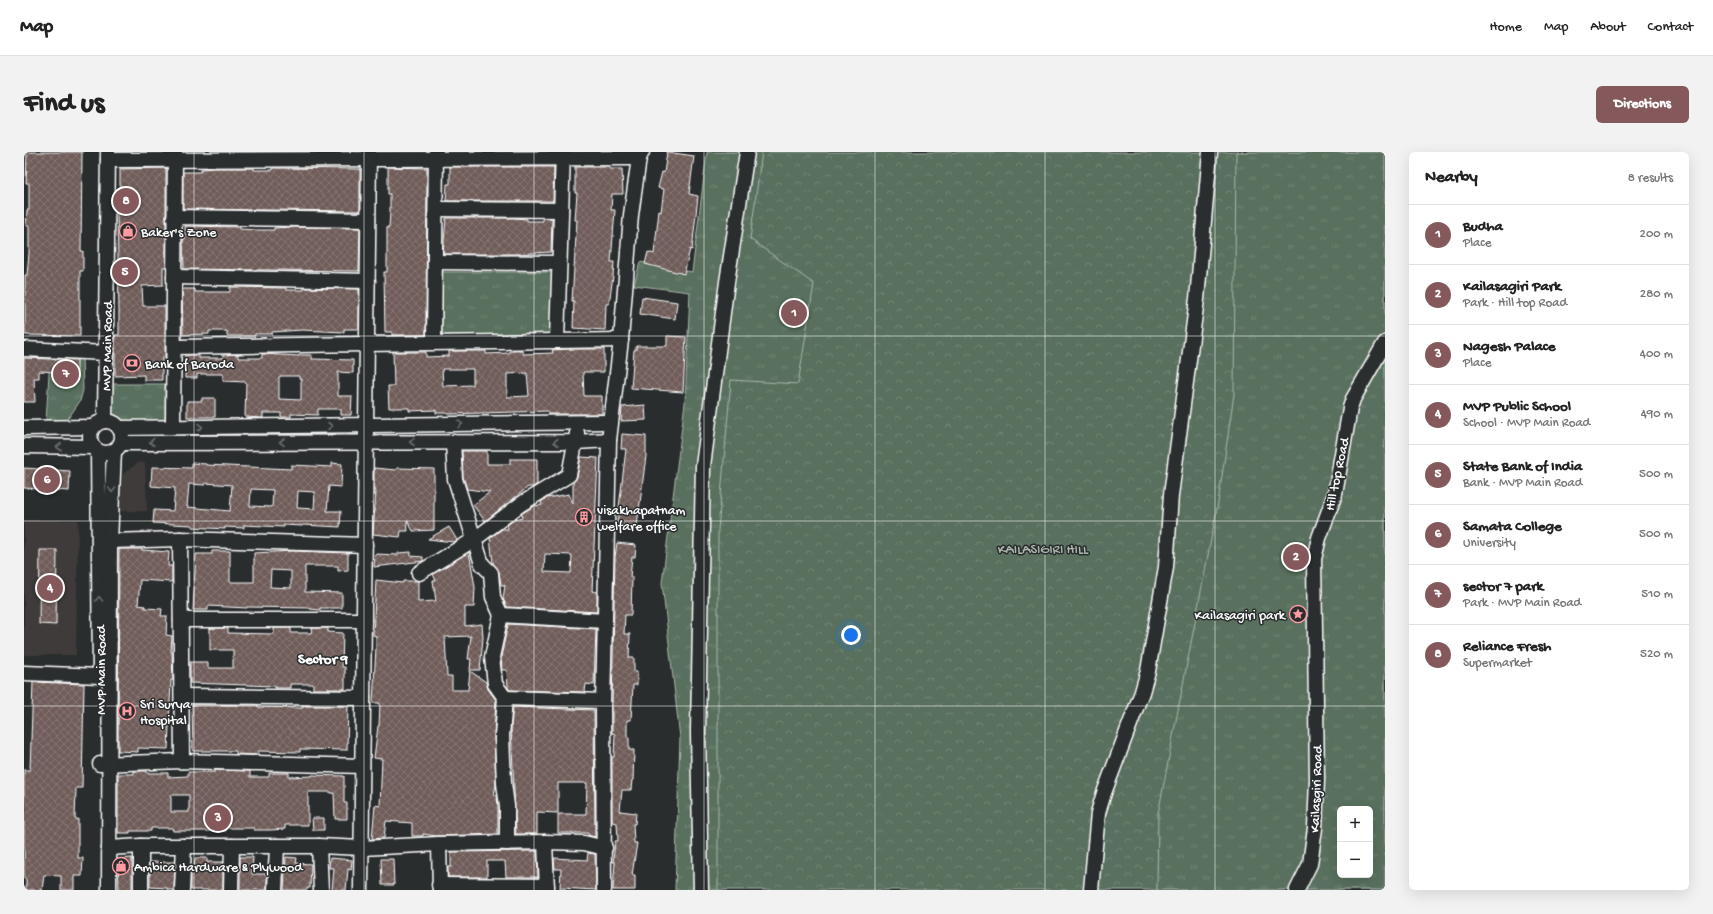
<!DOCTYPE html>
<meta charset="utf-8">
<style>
body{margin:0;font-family:"Gochi Hand",sans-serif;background:#f2f2f2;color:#222}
.controls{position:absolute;right:12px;bottom:12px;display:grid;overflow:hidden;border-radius:6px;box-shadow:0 4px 16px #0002}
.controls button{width:36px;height:36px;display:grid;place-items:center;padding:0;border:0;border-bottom:1px solid #e0e0e0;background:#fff;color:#222;font:20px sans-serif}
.you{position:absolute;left:827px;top:483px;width:14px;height:14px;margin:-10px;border:3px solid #fff;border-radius:50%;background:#1a73e8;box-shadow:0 0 0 6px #1a73e833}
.badge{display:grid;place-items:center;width:26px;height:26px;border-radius:50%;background:#85585c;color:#fff;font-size:13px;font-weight:700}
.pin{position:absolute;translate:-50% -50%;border:2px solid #fff;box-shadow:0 1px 4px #0006}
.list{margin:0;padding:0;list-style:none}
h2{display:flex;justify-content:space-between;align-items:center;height:52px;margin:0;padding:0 16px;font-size:17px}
h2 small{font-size:13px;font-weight:400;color:#767676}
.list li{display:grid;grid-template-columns:26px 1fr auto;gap:12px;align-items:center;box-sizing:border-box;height:60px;padding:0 16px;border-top:1px solid #e0e0e0}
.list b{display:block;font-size:15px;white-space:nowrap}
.list p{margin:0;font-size:13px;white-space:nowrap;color:#767676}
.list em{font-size:13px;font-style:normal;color:#767676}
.map{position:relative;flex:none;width:1361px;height:738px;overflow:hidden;border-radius:6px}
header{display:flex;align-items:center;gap:24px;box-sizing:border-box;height:56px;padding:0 20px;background:#fff;border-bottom:1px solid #e0e0e0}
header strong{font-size:19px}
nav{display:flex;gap:22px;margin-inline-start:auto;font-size:14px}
.intro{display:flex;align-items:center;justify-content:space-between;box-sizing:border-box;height:96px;padding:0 24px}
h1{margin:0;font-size:28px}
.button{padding:10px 18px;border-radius:6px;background:#85585c;color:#fff;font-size:14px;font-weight:700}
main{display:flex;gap:24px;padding:0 24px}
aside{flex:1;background:#fff;border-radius:6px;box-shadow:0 4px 16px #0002}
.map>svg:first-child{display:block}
.built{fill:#3f3b3b}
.forest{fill:url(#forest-crowns);stroke:#acb8ae;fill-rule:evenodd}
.park{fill:url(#park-tufts);stroke:#acb8ae;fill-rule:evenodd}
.building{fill:url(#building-cross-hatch);stroke:#fff;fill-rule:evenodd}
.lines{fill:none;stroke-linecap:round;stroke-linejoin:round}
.minor-casing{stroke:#fff;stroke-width:17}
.minor{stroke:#2a2d2e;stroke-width:14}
.oneway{stroke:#6a6c6d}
.grid{fill:none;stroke:#fff;stroke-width:1;stroke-opacity:0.55}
.labels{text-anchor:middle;stroke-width:3;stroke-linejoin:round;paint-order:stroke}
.poi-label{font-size:14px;fill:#fff;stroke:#2a2d2e;text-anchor:start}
.street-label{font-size:14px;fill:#fff;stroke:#2a2d2e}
.park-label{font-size:14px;fill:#acb8ae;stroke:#2a2d2e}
.neighbourhood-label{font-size:15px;font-weight:bold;fill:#fff;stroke:#2a2d2e}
</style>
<header>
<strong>Map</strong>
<nav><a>Home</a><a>Map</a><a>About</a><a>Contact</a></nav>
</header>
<div class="intro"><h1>Find us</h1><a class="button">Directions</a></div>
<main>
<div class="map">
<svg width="1361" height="738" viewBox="0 0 1361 738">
<defs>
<pattern id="forest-crowns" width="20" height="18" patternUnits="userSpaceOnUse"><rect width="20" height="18" fill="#59705d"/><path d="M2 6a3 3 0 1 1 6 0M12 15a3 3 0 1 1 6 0" fill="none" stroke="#728575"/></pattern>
<pattern id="park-tufts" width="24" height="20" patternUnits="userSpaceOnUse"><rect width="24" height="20" fill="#59705d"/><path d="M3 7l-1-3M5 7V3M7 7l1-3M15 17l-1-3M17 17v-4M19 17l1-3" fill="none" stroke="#728575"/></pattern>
<pattern id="building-cross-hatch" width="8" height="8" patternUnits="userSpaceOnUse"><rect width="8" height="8" fill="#6f5d5a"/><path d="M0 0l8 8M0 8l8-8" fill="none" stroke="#857573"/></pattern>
</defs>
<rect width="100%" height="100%" fill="#2a2d2e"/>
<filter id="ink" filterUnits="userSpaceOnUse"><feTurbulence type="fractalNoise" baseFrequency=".025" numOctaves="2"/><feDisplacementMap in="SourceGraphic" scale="8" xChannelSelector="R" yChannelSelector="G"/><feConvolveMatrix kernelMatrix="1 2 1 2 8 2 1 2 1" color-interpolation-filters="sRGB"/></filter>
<g filter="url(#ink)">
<!-- built -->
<g class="built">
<path d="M115 310 121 311 123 359H96L97 334 99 322Z"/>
<path d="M0 368H54L52 503H0Z"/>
</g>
<!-- forest -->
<path class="forest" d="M701 0H1361V738H656ZM1316 657H1346V723H1316Z"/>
<!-- park -->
<g class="park">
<path d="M683 0H738L726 87 790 132 774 232 707 228 694 378V738H651L656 586 638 431 661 251 666 140 610 133 616 110 668 120Z"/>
<path d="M1212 0H1361V738H1133L1134 662 1194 351 1210 242ZM1316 657H1346V723H1316Z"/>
<rect x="418" y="120" width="113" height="64"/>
<path d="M26 205H58L59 238 56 249 43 268 22 270Z"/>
<path d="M87 232H141V276H88Z"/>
</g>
<!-- building -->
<g class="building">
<path d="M3 0H58L57 99H59V119H56V184L1 183V123H3L5 101V74H2L3 58H5V31H2Z"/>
<path d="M643 0 670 4 665 42 674 44 668 98 666 97 660 122 621 112 624 100 630 102 635 59 637 60 640 37 634 36 638 20 640 21Z"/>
<path d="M364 15 403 16 402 183H368V180H361L360 120H363V75H365L366 60V42H364Z"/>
<path d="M426 15H530L529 49H422L423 32H426Z"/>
<path d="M551 15H586V17H598L599 42H588L587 58H591L587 110H590L589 124 585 152H582L581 178 549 176 550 149H548L553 68H551L553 41H551Z"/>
<path d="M142 16V115H139V133L118 134 119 154H141V206H138V228H120V223L91 224V183H95V159L93 58H96V17Z"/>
<path d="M191 16H230V18H249V16L336 17V59L159 57V20H177V17Z"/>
<path d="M422 66H490L503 67V69H519V66H528L527 100 492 102H419Z"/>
<path d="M161 74 216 75V77L232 78H250V76L267 75 336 76 335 119 160 117 159 87H161Z"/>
<path d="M206 135 262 136V138H280V136L335 137V177H320V180L278 178 248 180V182H231V184H203V179H185V182L159 183 158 137H171V140H206Z"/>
<path d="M618 145 653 150 651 167 616 162Z"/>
<path d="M643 184 662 185 659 240 607 236 610 198H612V194H643Z"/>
<path d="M545 197H580V220H559L560 244H578V262H524V259L424 262 423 261H412V258L385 259V256H365L364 234H370L369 200H402V205L425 204V199H462V202L485 201V199H499V202L529 201 528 198ZM418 217H449V233L419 234ZM503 221 505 244 483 245V222Z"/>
<path d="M214 202V206H238V202L275 204V203H288V207L329 208V221L314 220V244H328L327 263H317V257H294V263L267 262V265H257V261H239V266L221 265 222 230 199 229V222H173V226H161V203H175V206H199V203ZM257 224H275V227H277V248L255 247V225Z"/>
<path d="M0 206 53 208V221L15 219V226H10L11 250H0Z"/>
<path d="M178 246H191V265H163V249H178Z"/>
<path d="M621 253 622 268 597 269 598 255Z"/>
<path d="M598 282 622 284V304L613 374 593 372 602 297H597Z"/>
<path d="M438 299H463V312H486V307H513V332L509 335H504L461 369 449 353 466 340 443 337 439 325Z"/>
<path d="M557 305 574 306 568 439 573 440V460L483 455 479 447 481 433H477L475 420 469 411 466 386 478 377H484L483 373 490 368 498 366 497 362 510 354 518 353 517 350 523 346 545 342 549 352V330L553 325ZM521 402 548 403 547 421 520 420Z"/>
<path d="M168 311 182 312V313L267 317V313L308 315V311L318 312 317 335 305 334 303 359H317L316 375 279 373 278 374 260 373V375L220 373V376L201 375V377L168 375V373L129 371 130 358 149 359 151 336 127 334 128 315 168 316ZM181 331 208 333 206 359 163 355 165 332 181 333ZM227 337 249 338 248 355 226 354ZM274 339 291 340 290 357 273 356Z"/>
<path d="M0 316 46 319 45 339 0 336Z"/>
<path d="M350 316 372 318 373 316 410 317V378L389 379 383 368 384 379H377L376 385 349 382 352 339H350Z"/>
<path d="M425 375 433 388 430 390 404 387Z"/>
<path d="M593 391 612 393 611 405H608L606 425H608L607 463H601L600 482H606L605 506H610V520H613V533H609L607 568H603V585H605V598H610L609 628H608L607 638H598L596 659 612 661 611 672H609L610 691H613L608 723H611V738H589L591 710H589L591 689H594L593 671 588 670V605H590L591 582 588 581V554L591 405Z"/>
<path d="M95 397H118V398L145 400 144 414H148V430L116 428 114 453 121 454V456L138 457 137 464H143L142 483 148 484 147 500H148L149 528H147L144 597 114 596V600L94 599Z"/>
<path d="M16 398H33L32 473 15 472Z"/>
<path d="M188 399H206V430H230V401L268 399 324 401V418L314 419V414H281V440L318 441V456H296V458L286 457V456L223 455V456L184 454V458H169L172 402H188ZM247 418 267 419V436L246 435Z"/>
<path d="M387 400V404L399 405V409L350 415 351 402 374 403V401Z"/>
<path d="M445 400 451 435 450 455H441V474L458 472 459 486 456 518H446L447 507H444L447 484 421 485 423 524H428V538H444L446 519 462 530 464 537 472 548 470 583 472 633 470 643H473L474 655V682L412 684 399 682V684H388V671L362 669 360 686 348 687 351 653 356 654 358 607 350 606 354 574H355L356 551H349L352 495V484L349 483 352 428 379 431V429H394V450L412 449 409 429H412L409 422Z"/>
<path d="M484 472 572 477 570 533 562 532 561 540 485 538 484 535 483 518H478L477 505Z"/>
<path d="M186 476H204V481L250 482V476H267V481H287L288 476H304V480L319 481 318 515H321V537H289V532H266V536H251V534L166 531V510H184V516H209V498H186Z"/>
<path d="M9 530 60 532 58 636H52L51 667H54V706H59L58 724H50V738H37V724L20 723 18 738H2V727H0V618H6Z"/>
<path d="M168 553H234V555L279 556V554H324L323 598 276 597V600L234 599V603L212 602V599H169Z"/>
<path d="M489 555 570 558 571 685 564 683V681H534V662H562L563 631H534V661L513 660V682H492L487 574Z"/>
<path d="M191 618 226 619V625H245V621H265V625L288 624V623L320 624V651H323V667H311L310 641H307V640H284V673H261V677L246 678H230V676H202V679H149L148 676H127V679H106V681H94V622H110V619H123V621H144V625L164 624V620H191ZM147 643H165V660H147Z"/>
<path d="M288 666H300V678H289Z"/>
<path d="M513 699 514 725H482L481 709H463V725H424V715H427V700Z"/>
<path d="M564 701 571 702 572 738 536 736 537 717H531L530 706 563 708Z"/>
<path d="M216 705H229L228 722H243V738H216Z"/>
<path d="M262 705 273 706 272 711 287 712 286 736H283V738H260Z"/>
<path d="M108 706V738H95L94 707Z"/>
<path d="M171 706H183V710H199V738H167V717H170Z"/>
<path d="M306 706 328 708 327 718 324 717 322 738H308L310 716H305Z"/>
<path d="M357 707H369L370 733H358Z"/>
<path d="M126 710H151L150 738H143V736L126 735Z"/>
</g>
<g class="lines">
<!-- minor casing -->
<g class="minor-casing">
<g id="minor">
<path d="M84 8 615 6"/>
<path d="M412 57 537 58"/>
<path d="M150 65 344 68"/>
<path d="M411 110 535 111"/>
<path d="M150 125 344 129"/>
<path d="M533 189 539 0"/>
<path d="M410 190 412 0"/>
<path d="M150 195 597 188"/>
<path d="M0 197 82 201"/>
<path d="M81 269 84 0"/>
<circle cx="82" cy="285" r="16"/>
<path d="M149 275 151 0"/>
<path d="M0 276 69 275"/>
<path d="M95 276 586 270"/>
<path d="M429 290 431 327 458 412 467 421 469 445 477 463"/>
<path d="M97 291 552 290 585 288"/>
<path d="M0 294 69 295"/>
<path d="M74 299 76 524"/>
<path d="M156 387 158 609"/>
<path d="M86 389 156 387 341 393"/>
<path d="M395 421 451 387 497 352 545 323 553 281"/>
<path d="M157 468H340"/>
<path d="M0 521 76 524"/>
<path d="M158 544 339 546"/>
<path d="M481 546 471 532 468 505 477 463 581 469"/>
<path d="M76 612 158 609 338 614"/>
<path d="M521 690 523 738"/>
<path d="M483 691V654L480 631 478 584 481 546 579 549"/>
<path d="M415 692 416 738"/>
<path d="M117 694V738"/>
<path d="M295 694 297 738"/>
<path d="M85 696 117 694H295L338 696 415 692 521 690 560 691 581 696"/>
<path d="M415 733 523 734"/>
<path d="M85 738 86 389 90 299"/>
<path d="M158 738 160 694"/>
<path d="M207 738 208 694"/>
<path d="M251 738 253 694"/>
<path d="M337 738 345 0"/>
<path d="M580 738 579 554 585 288 597 188 607 63 615 6 618 0"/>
<path d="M677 738 674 580 679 314 703 130 723 0"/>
<path d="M1067 738 1074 661 1080 641 1118 540 1124 519 1142 415 1147 343 1173 147 1186 0"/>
<path d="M1273 738 1286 712 1291 676 1293 628 1290 407 1295 386 1311 342 1326 256 1329 247 1361 191"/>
</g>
</g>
<!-- minor -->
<use href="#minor" class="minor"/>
</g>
<!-- one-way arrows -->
<defs><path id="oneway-chevron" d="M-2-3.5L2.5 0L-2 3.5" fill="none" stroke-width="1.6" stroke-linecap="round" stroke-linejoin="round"/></defs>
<g class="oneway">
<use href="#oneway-chevron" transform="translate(436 272) rotate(-1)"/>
<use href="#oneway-chevron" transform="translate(306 274)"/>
<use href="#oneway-chevron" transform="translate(176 275)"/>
<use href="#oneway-chevron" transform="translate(128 290) rotate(179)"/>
<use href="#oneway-chevron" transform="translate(258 290) rotate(180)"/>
<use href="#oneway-chevron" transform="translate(388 290) rotate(-180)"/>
<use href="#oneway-chevron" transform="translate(532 290) rotate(-180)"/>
<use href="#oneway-chevron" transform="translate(35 295) rotate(-180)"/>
<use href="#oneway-chevron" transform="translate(88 338) rotate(92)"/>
<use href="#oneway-chevron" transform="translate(75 447) rotate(-91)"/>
</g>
</g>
<!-- grid -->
<path class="grid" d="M170 0V738M340 0V738M510 0V738M680 0V738M851 0V738M1021 0V738M1191 0V738M0 184H1361M0 369H1361M0 554H1361"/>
<!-- icons -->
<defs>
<g id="shop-ring" transform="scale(0.9)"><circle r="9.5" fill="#2a2d2e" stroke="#ff9aa2" stroke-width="1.5"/><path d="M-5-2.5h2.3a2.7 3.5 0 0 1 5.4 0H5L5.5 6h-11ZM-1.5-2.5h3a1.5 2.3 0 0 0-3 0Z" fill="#ff9aa2"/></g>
<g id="bank-ring" transform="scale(0.9)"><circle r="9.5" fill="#2a2d2e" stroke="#ff9aa2" stroke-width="1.5"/><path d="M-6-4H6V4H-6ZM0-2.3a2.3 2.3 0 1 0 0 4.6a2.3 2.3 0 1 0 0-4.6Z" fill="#ff9aa2"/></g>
<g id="building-ring" transform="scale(0.9)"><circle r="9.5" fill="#2a2d2e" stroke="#ff9aa2" stroke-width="1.5"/><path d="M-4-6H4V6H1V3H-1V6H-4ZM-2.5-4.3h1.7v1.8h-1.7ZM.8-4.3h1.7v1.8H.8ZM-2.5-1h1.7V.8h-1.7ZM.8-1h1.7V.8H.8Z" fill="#ff9aa2"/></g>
<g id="sight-ring" transform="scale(0.9)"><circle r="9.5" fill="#2a2d2e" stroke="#ff9aa2" stroke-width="1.5"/><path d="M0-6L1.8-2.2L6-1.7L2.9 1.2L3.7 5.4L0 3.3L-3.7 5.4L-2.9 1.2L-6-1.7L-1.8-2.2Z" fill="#ff9aa2"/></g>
<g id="hospital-ring" transform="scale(0.9)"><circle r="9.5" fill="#2a2d2e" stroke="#ff9aa2" stroke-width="1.5"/><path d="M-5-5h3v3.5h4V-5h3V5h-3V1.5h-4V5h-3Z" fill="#ff9aa2"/></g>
</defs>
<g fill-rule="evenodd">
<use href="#shop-ring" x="104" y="79"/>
<use href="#bank-ring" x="108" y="211"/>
<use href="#building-ring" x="560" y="365"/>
<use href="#sight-ring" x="1274" y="462"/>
<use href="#hospital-ring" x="103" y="559"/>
<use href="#shop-ring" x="97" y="714"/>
</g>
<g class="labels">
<!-- poi labels -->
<g class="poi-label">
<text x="117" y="84">Baker's Zone</text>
<text x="121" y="216">Bank of Baroda</text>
<text x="573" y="362">visakhapatnam<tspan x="573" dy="16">welfare office</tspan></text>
<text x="1261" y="467" text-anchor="end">Kailasagiri park</text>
<text x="116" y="556">Sri Surya<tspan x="116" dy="16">Hospital</tspan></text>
<text x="110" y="719">Ambica Hardware &amp; Plywood</text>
</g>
<!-- street labels -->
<g class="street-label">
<text transform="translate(82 194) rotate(-89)" y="5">MVP Main Road</text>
<text transform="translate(1312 322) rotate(-78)" y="5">Hill top Road</text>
<text transform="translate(76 518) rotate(-90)" y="5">MVP Main Road</text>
<text transform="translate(1291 637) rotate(-88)" y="5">Kailasgiri Road</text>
</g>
<!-- park labels -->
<g class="park-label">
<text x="1019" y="401">KAILASIGIRI HILL</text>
</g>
<!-- neighbourhood labels -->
<g class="neighbourhood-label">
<text x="299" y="511">Sector 9</text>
</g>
</g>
</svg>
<div class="controls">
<button>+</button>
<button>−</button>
</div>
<div class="you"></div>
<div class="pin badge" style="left:770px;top:161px">1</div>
<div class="pin badge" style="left:1272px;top:405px">2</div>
<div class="pin badge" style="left:194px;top:666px">3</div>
<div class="pin badge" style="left:26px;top:436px">4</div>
<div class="pin badge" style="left:101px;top:120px">5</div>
<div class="pin badge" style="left:23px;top:328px">6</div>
<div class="pin badge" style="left:42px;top:222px">7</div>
<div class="pin badge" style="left:102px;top:49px">8</div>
</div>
<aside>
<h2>Nearby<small>8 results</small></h2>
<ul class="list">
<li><span class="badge">1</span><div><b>Budha</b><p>Place</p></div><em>200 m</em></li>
<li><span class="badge">2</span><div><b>Kailasagiri Park</b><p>Park · Hill top Road</p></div><em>280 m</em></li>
<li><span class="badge">3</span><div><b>Nagesh Palace</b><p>Place</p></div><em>400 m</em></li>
<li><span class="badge">4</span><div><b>MVP Public School</b><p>School · MVP Main Road</p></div><em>490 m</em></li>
<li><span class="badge">5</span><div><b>State Bank of India</b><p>Bank · MVP Main Road</p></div><em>500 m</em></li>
<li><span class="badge">6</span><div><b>Samata College</b><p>University</p></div><em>500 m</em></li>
<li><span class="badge">7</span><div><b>sector 7 park</b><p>Park · MVP Main Road</p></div><em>510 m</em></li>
<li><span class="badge">8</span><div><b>Reliance Fresh</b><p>Supermarket</p></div><em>520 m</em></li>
</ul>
</aside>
</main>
